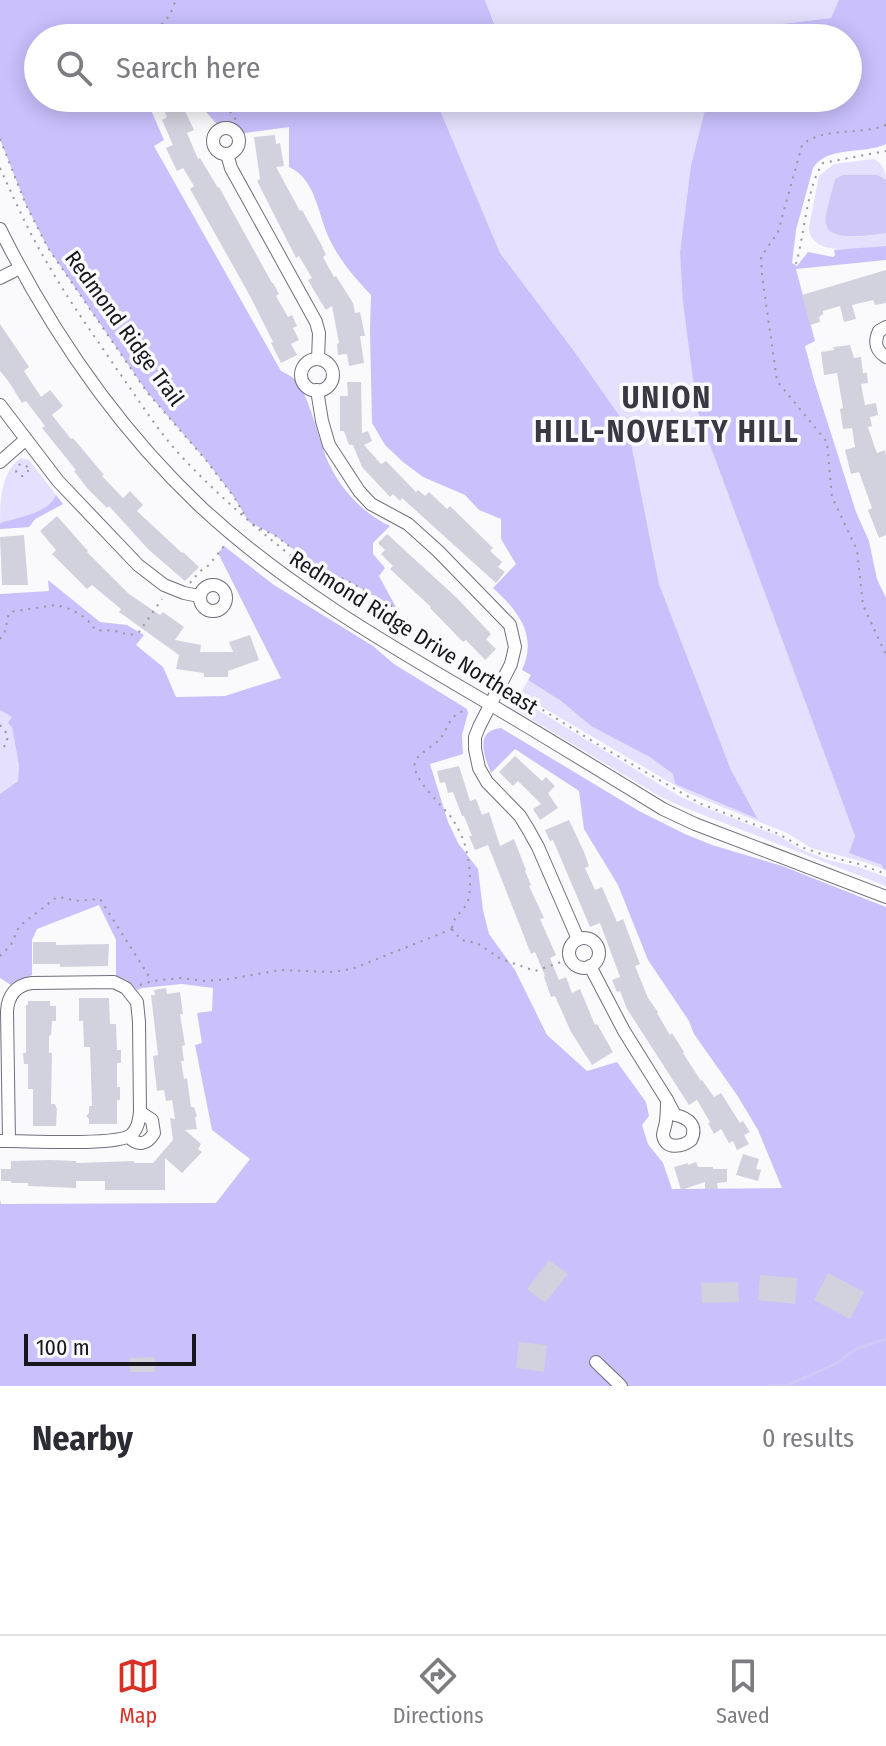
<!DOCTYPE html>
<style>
body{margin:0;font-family:"Fira Sans Condensed",sans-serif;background:#f7f7f7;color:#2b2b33}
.scale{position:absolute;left:24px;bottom:20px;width:172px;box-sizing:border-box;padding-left:8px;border:4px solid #17161b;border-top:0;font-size:22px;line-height:28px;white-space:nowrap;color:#17161b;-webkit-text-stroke:6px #fafafd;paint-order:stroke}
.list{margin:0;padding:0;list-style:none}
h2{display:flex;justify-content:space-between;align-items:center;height:104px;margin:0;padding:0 32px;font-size:34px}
h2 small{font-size:26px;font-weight:400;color:#7c7c81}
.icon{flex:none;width:44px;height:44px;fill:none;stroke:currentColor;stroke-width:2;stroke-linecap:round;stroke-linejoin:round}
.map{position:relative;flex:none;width:886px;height:1386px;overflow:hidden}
.search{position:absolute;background:#fff;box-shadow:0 4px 20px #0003;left:24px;right:24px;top:24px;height:88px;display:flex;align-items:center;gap:20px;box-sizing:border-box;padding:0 28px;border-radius:44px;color:#7c7c81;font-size:30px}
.sheet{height:248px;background:#fff}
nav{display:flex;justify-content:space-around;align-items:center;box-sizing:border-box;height:112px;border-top:2px solid #e1e1e2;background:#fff;font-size:22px;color:#7c7c81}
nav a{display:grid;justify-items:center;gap:4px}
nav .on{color:#d93025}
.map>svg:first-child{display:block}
.green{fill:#e4e0fd}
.forest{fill:#c9c0fc}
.water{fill:#d0c9f7}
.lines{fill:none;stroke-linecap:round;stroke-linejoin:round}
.stream{stroke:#d0c9f7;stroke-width:3}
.building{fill:#d2d1de}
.minor-casing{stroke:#706e7a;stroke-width:14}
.path{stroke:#97979b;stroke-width:2;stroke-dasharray:2 6;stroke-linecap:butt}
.minor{stroke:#fff;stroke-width:12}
.labels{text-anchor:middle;stroke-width:7;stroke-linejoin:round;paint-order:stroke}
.street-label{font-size:22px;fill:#17161b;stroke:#fafafd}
.district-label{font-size:30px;font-weight:bold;letter-spacing:2px;fill:#3a3843;stroke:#fafafd}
</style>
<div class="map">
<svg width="886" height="1386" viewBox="0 0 886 1386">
<rect width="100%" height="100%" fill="#fafafd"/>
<!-- green -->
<g class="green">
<path d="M485 0H839V2L831 18 773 25 746 38H492L497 30Z"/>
<path d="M440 98H708L691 165 680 252 697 409 855 836 850 853 882 865 883 869 864 862 811 848 787 833 688 793 520 694 528 680 561 701 591 726 650 756 673 774 675 784 758 818 731 770 659 584 628 428 574 351 500 253 437 103Z"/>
<path d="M874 159C882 163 886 172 886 180L878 175H842L835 179 826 226C841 242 867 236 886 233V246C864 248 810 259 809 227L819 176 834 164Z"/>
<path d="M21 458 29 460 63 504 35 519 29 527 0 529C0 503 0 472 21 458Z"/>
<path d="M515 700H521L679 796 701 806 779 836 800 849 828 860 859 867 886 877V886L683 807 661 797 514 709 508 704Z"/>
<path d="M0 710 13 717 9 723 12 727 19 766 18 781 0 794Z"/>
</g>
<!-- forest -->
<g class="forest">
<path d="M0 0H485L497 31 492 38H38V98H149L150 108 164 140 154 146 281 371C287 374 293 377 297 381 313 406 317 437 329 464 342 491 363 513 390 526L373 543V554L385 568 379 576 397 609 350 582 315 566 276 536 249 522 234 497 205 459 147 392 48 248 26 205 0 139Z"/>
<path d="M839 0H886V144C863 155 828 145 813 168L796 230 792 263 797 266 808 252 833 257 835 255 834 250 886 246V260L796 269 815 341 805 346 814 380 856 512 869 541 877 579 886 598V870L883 869 882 865 849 853 855 836 697 410 683 302 680 252 691 165 708 98H848V38H746L773 25 831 18Z"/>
<path d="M194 98H440L437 103 500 253 574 351 628 428 659 584 731 770 758 819 675 784 673 774 650 757 591 726 561 701 528 680 531 675 522 670C538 635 518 611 493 588L516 564 501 539V519L479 510 465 495 423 477 403 462 385 445 372 423 370 331 371 295C355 278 339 260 329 238 318 215 316 179 289 167V127L238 134 231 128H220Z"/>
<path d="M56 495 63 504 35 519 29 527 0 529V524L3 522C20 517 49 513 56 495Z"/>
<path d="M224 546 274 585 373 646 394 664 467 709 468 713 462 735 463 754 430 764 448 822 458 843 478 869 483 910 489 934 515 970 547 1035 587 1071 617 1062 646 1102 649 1116 642 1125 648 1144 663 1163 672 1189 782 1188 758 1130 737 1095 694 1034 689 1021 648 960 618 885 584 829 579 791 515 749 491 773C484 755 474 731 501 728L639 811 685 834 712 845 782 866 886 907V1386H0V1199L1 1204 216 1203 250 1159 212 1130 195 1045 202 1043 197 1013 212 1011 213 988 182 984 142 988 137 990 127 980 116 976V940L99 905 37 929 32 940V975L11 985 0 978V794L18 781 19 766 12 727 8 723 12 717 0 710V594L49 591 48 580 100 622 127 625 144 635 136 645 163 667 176 697 225 696 281 678 218 553Z"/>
</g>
<!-- water -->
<path class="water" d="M842 175H878L886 180V233C873 235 829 243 826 224 824 214 833 190 835 179Z"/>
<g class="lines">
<!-- stream -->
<path class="stream" d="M770 1386H786L835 1364 856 1349 886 1339"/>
</g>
<!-- building -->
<g class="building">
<path d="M180 101 194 130 187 133 198 159 200 158 218 188 219 187 272 283H273L279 294 276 296 288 317 292 315 297 326 293 328 299 340 291 344 297 355 281 363 271 343 273 342 250 296 190 189 194 186 183 168 177 171 166 148 173 145 162 120 167 117 163 108Z"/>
<path d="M275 135 276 144 280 143 284 166 276 167 300 211 302 210 321 244 326 255 323 257 334 277 336 276 353 303 355 313 360 312 365 336H360L364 363 349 366 347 354 338 355 337 344 339 343 332 306 326 310 313 289 308 280 312 278 299 256 296 258 291 248 257 181 260 179 254 137Z"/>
<path d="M886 270V303L875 305 873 300 852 305 856 319 844 322 840 306 823 311V314L819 317 820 322 810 325 802 295Z"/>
<path d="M0 324 29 367 24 371 41 397 50 390 63 406 52 415 71 439 73 438 104 475 102 476 123 498 130 491 143 505 137 511 182 553 183 552 199 567 185 581 149 550 109 506 107 508 87 488 74 471 76 470 42 428 45 426 26 401 22 403 9 382 0 371Z"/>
<path d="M850 345 854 358 861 357 863 373H867L868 383 861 384 865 405 876 403 878 415 870 417 872 426 868 427 874 445 877 453 885 450 886 456V535L879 538 868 510 872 508 859 472 851 474 845 450 855 447 852 428 843 429 840 409 843 408 837 373 824 375 821 352 834 350 833 347Z"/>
<path d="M347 382H361L362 433 368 431 372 441 364 445 381 464 386 461 416 492 418 490 425 496 429 492 447 509 450 506 493 548 490 551 502 562 498 567 505 572 496 583 402 498 400 501 393 494 390 497 362 467 353 445H349L344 431H340V396H348Z"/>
<path d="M57 516 88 551 87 552 129 594 160 615 163 612 184 627 175 640 201 645 200 652H233L229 642 250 635 259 660 228 671V677H204V673L176 669 179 655 119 612 121 609 92 585 87 589 52 554 56 550 40 531Z"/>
<path d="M387 534 457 598 491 634 486 639 496 649 485 660 466 640 463 642 430 608 431 607 390 569 393 566 381 554 385 550 378 543Z"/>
<path d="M24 535 28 585H2L0 537Z"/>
<path d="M515 756 542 781 546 777 555 786 548 793 558 808 540 820 533 809 541 804 518 781 513 786 499 772Z"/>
<path d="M459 766 470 801 476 799 482 815 489 812 500 846 514 839 526 870 525 871 531 885 529 886 544 918 540 919 556 955 550 958 559 980 566 977 572 993 580 989 595 1025 597 1024 613 1052 592 1065 571 1032 555 996 551 997 544 977 545 976 535 952 531 954 488 845 475 850 469 836H472L464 816H462L453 792 448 793 445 782 440 783 437 771Z"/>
<path d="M569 820 584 852 589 866 585 868 595 890 602 887 617 922 623 919 640 964 635 966 648 998 658 1012 657 1013 670 1035 672 1033 684 1052 683 1053 701 1081 702 1080 714 1097 721 1093 740 1123 743 1121 750 1132 744 1135 749 1144 737 1150 733 1141 729 1143 721 1129 714 1134 708 1123 710 1122 697 1100 689 1105 627 1009 620 991 617 992 612 980 620 977 600 923 590 927 553 840 550 841 545 830Z"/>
<path d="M33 942H56V945L109 944 108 966 60 967V964H33Z"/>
<path d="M166 988 167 994 180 992 183 1014H180L185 1045 182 1046 184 1061H181L184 1079 187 1078 191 1107H194L197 1116 195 1118 197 1129 185 1130 201 1144 198 1149 202 1152 182 1173 165 1158V1190H105V1181H76V1188L28 1186V1183H11V1181H1V1169H11V1161L50 1160 76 1161V1163L134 1161V1163H153L173 1140 170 1118 175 1119 172 1100 166 1101 164 1090 157 1091 153 1056 158 1055 151 995H155L154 990Z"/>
<path d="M79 998H109L110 1024H116L117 1050H121V1063H117V1087H120V1100H117V1124H89V1119L86 1116 89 1113V1106H92L90 1047H84L83 1021H79Z"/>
<path d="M28 1001H50V1006H56V1021H52L51 1035 49 1036V1053H52L51 1104H55L57 1109 56 1126H33V1089H28V1064H24L23 1053H26V1005H28Z"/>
<path d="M743 1154 759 1159 756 1169 761 1170 758 1181 736 1175Z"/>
<path d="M696 1162 698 1167H713V1169H727V1182L717 1183 718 1189H705V1182L681 1190 674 1167 688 1163V1165Z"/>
<path d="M549 1260 568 1274 545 1303 527 1289Z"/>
<path d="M828 1273 864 1292 850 1319 814 1300Z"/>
<path d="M760 1275 797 1278 795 1304 758 1300Z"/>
<path d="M738 1282 739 1302 702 1303 701 1283Z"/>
<path d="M519 1342 547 1345 544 1372 516 1368Z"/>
<path d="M155 1357V1372H130L129 1358Z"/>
</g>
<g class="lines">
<!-- minor casing -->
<g class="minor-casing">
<g id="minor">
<circle cx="226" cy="141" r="13"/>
<path d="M227 154 231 168 316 322 319 333 318 359"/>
<path d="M0 229C51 331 118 429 202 508 284 584 380 640 476 696 539 733 601 771 663 809L695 824 886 897"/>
<path d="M0 278 20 268"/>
<path d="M886 327 879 331C874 342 875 350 886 357"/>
<circle cx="317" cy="375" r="16"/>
<path d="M317 390 322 421 329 445 359 491 371 504 408 524 438 551 510 625 515 647 511 664 479 727 475 737V749L479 768 487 782 520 816 528 829 538 847 578 939"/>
<path d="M0 405 58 481 138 565 164 585 184 593 199 596"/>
<path d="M0 462 25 440"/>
<circle cx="213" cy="598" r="13"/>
<circle cx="584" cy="953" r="15"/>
<path d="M590 966 624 1031 667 1100"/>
<path d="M667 1100 675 1115C689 1118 698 1126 691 1140 682 1147 665 1150 663 1135 663 1132 666 1124 666 1121 667 1114 667 1107 667 1100Z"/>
<path d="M129 1137C138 1146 147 1145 154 1133L152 1120 140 1112"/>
<path d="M0 1141H9C31 1141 117 1146 131 1135 138 1129 139 1120 140 1112L139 1022 137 1002 126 988 114 982 32 983C16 985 8 995 7 1011L9 1141"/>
<path d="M596 1362 621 1386"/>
</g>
</g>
<!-- path -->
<g class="path">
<path d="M161 38 157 30 170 15 176 0"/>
<path d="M221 98 238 123"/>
<path d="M886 125C859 136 825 126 802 145L778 232 761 257 762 275 777 381 827 442 832 497 857 550 863 605 886 655"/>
<path d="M0 139 26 205 48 248 147 392 205 459 234 497 246 518"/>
<path d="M0 168C15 201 30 235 49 266 69 301 93 334 116 368 137 397 156 429 181 456 227 505 278 547 332 587L467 666 477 673 482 681 487 685"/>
<path d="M796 264C804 237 807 185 823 163L886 151"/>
<circle cx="22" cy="470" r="6"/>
<path d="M253 525 276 536 315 566 350 582 397 609"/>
<path d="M190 583 199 572 209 565 224 546"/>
<path d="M0 639 6 630 7 619 10 612 55 605C69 607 89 617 95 630 102 631 108 630 115 631 125 633 129 637 139 632L162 599"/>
<path d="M506 697H520L530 702 597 744 701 804 779 834 801 847 830 857 859 864 886 874"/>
<path d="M0 725 8 735 6 745 0 749"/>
<path d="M452 928C454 914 462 914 467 903 472 893 470 865 467 854 465 842 460 831 453 820 445 807 407 776 416 760 419 754 433 746 439 740 450 727 447 716 466 710"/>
<path d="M452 929 461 940 477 943 501 959 535 971 564 961"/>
<path d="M0 956 11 945 18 929 22 924 57 897 66 898 74 901 100 899 152 981"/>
<path d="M140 985 152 981 181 978 205 981 230 979 280 970 330 972 352 969 452 929"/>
</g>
<!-- minor -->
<use href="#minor" class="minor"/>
</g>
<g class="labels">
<!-- street labels -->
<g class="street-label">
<text transform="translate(125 328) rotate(54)" y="8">Redmond Ridge Trail</text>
<text transform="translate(414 632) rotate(32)" y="8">Redmond Ridge Drive Northeast</text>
</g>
<!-- district labels -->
<g class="district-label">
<text x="667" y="408">UNION<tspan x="667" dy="34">HILL-NOVELTY HILL</tspan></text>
</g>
</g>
</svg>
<div class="scale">100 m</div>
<div class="search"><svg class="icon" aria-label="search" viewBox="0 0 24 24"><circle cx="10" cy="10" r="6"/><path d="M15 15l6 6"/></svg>Search here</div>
</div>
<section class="sheet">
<h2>Nearby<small>0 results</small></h2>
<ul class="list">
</ul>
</section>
<nav>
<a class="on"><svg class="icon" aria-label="map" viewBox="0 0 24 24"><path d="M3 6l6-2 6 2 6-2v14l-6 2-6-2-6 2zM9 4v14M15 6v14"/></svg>Map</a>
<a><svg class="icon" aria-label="directions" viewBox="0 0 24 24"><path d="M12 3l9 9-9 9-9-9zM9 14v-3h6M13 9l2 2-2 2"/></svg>Directions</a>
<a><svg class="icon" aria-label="saved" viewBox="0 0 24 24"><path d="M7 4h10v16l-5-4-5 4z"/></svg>Saved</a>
</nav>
